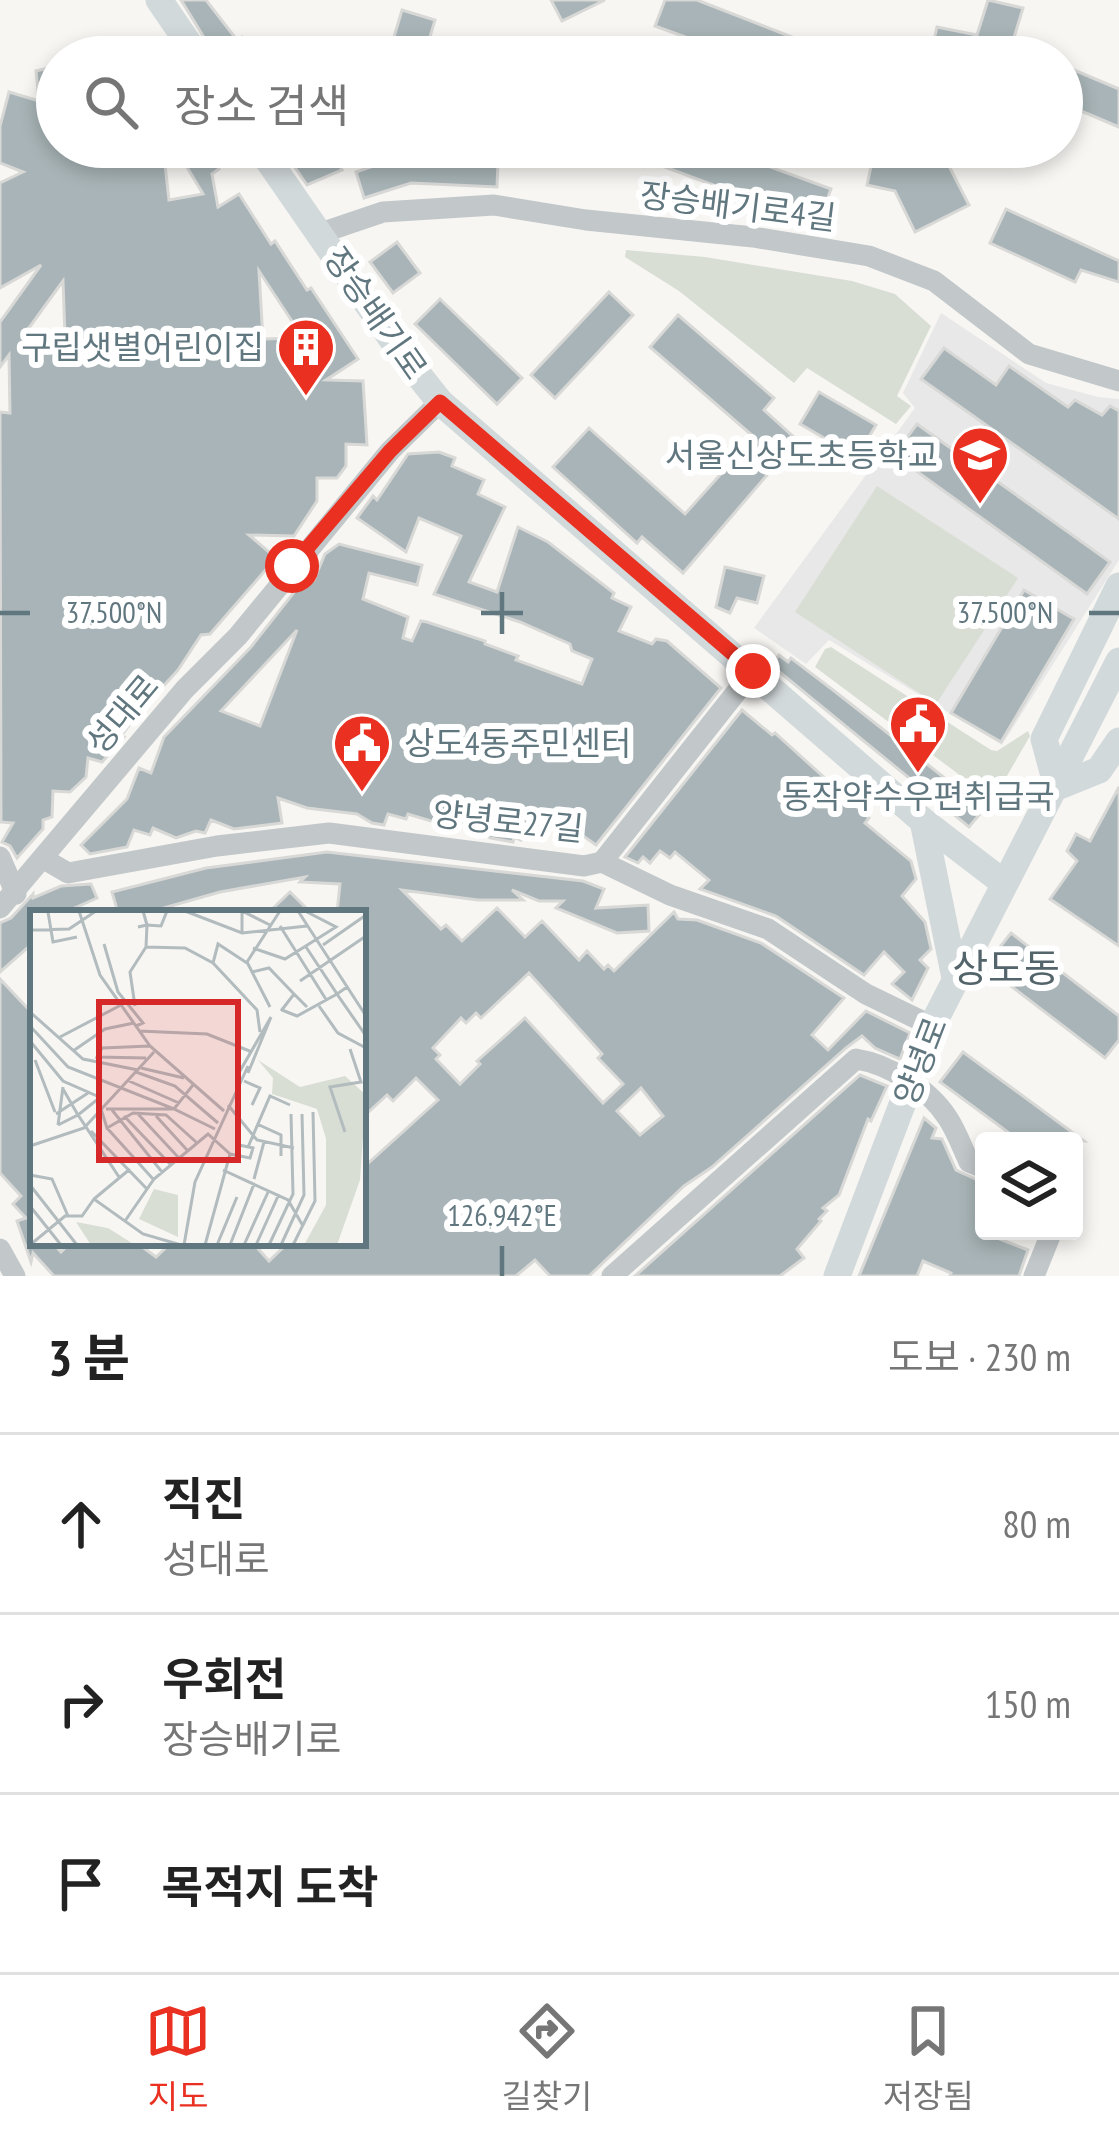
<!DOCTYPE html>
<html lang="ko">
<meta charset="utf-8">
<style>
body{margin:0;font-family:"PT Sans Narrow","Noto Sans KR",sans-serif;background:#f2f2f2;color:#222}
.controls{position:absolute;right:36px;bottom:36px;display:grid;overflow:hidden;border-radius:12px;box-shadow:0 6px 18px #0003}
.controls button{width:108px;height:108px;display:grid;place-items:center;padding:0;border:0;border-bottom:3px solid #e0e0e0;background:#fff;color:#222;font:60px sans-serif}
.stop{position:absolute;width:36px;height:36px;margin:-27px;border:9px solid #e93021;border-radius:50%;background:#fff}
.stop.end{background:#e93021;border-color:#fff;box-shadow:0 3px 12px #0008}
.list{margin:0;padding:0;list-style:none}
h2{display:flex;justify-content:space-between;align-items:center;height:156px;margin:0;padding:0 48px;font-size:51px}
h2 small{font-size:39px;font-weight:400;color:#767676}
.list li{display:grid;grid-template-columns:78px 1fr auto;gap:36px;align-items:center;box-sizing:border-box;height:180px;padding:0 48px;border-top:3px solid #e0e0e0}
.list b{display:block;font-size:45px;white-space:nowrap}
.list p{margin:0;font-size:39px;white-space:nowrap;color:#767676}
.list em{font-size:39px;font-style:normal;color:#767676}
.icon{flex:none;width:66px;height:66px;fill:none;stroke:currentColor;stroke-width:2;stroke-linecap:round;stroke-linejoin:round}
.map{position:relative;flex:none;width:1119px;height:1276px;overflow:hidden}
.search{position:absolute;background:#fff;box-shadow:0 6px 18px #0003;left:36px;right:36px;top:36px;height:132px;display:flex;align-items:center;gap:30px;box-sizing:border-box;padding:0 42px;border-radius:66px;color:#767676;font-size:45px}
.sheet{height:696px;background:#fff}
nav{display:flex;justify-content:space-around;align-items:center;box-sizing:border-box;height:168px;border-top:3px solid #e0e0e0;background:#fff;font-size:33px;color:#767676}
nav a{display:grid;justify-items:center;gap:6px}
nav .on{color:#e93021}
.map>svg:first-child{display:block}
.built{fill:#e7e8e7}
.green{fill:#d9ded4}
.building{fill:#a8b4b7;stroke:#d8d8d6;stroke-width:3;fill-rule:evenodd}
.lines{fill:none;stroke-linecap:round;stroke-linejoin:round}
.minor{stroke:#c2c7c9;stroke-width:21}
.major{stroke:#d2d9db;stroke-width:27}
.route{stroke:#e93021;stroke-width:15}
.ticks{fill:none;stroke:#61777f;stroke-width:4.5}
.labels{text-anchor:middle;stroke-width:12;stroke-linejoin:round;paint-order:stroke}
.street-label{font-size:33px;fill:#61777f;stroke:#fff}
.poi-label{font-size:33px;fill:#61777f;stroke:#fff;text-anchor:end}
.quarter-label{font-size:39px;fill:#53646a;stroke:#fff}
.inset-road{fill:none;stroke:#b2bbbe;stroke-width:3}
.view{fill:#d62828;fill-opacity:0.15;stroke:#d62828;stroke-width:6}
.inset-edge{fill:none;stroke:#61777f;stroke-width:6}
.ticks-label{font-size:30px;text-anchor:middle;fill:#61777f;stroke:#fff;stroke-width:12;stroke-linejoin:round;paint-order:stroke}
</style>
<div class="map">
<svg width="1119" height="1276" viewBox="0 0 1119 1276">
<rect width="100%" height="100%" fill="#f7f6f3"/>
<!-- built -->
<path class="built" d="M941 313 1046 383 1098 397 1119 399V560L1002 745 829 640 806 664 754 628 915 408 903 393Z"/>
<!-- green -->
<g class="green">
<path d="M626 250 705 257 852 281 895 294 931 326 897 396 911 406 896 424 807 368 794 383 679 291 625 257Z"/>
<path d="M877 486 1018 578 936 704 795 612Z"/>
<path d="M831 647 991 750 997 751 1028 731 1030 736 1000 788H977L815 667 825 649Z"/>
</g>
<!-- building -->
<g class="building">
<path d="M181 0H206L237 40 242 37 257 53 271 39 281 49 273 57H216Z"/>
<path d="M551 0H605L562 21Z"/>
<path d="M665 0H697L843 57H740L655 26Z"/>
<path d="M988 0 1023 8 1013 41 1020 57H930L937 27 977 35Z"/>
<path d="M402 10 435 20 424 57H346L350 39 391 47Z"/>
<path d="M1062 65 1119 89V127L1062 103Z"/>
<path d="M57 66V147H163L169 200 203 194 175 147H205L219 169 212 174 218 207 239 194 271 244 275 241 307 290 311 288 358 359 326 380 363 381 367 445 346 444V466L337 478H317V501L294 536 249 535 276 558 210 634 201 635 178 670 136 716 121 736 124 737 102 762 88 758 86 777 70 792 53 791 52 817 43 820V829L17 858 10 846 2 842 13 823 1 822 0 412 10 413 9 355 0 367V322L41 265 0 288V183L23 172 0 163V126L9 92 39 101 36 71ZM259 271 303 338 263 339ZM63 281 65 336H23Z"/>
<path d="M281 147H331L342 170 307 185Z"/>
<path d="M611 147H715L831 189 818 224Z"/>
<path d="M919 147H956L950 168 969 205 915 232 895 191 867 185 874 153 915 162Z"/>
<path d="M400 153 415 154 414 158 498 162 497 187 411 183 364 198 356 172 400 157Z"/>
<path d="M1006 209 1119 261V282L1081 270 1075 282 990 243Z"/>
<path d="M397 242 420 273 393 293 370 262Z"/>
<path d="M609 292 633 315 555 398 531 375Z"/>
<path d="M440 299 522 378 497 404 415 324Z"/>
<path d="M678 315 774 398 764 410 797 440 683 573 642 537 637 543 553 467 589 428 685 514 754 437 650 347Z"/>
<path d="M944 348 996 385 1009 366 1068 407 1075 400 1102 415 1110 406 1119 411V519L921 379Z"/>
<path d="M819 392 876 425 857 457 800 424Z"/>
<path d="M917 424 1110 562 1087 594 894 455Z"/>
<path d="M439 452 455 458 452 466 484 480 478 494 505 507 469 582 497 592 518 527 548 542 614 593 612 598 631 607 619 631 652 644 656 639 667 641 721 688 596 845 568 825 562 833 532 811 521 840 514 837 513 842 490 838 486 832 453 821 451 827 408 814 406 819 388 814 384 825 372 823 357 814 307 808 278 798 282 823 234 829 211 820 205 833 196 831 176 838 153 828 150 835 134 830 127 847 90 854 81 845 127 799 139 768 151 773 164 737 251 647 306 577 314 580 325 554 339 544 422 565 417 585 369 573 363 599 408 617 403 638 412 641 421 621 427 622 485 641V644L518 656 516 660 582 684 592 659 572 651 570 644 520 622 434 594 461 536 419 518 406 552 357 518 373 496 377 500 408 454ZM297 630 260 726 221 711Z"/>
<path d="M725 567 764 576 757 603 737 598 730 613 716 607Z"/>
<path d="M1024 590 1074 619 1001 742 951 713Z"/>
<path d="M779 655 788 662 791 658 833 690 984 809 969 827 771 665Z"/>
<path d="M742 710 772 735 775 733 869 818 865 823 911 861 916 879 902 896 925 922 931 949 920 960 928 968 912 1000 892 984 904 972 884 952 864 975 776 916 700 889 709 880 675 852 670 858 660 851 650 863 643 857 638 863 625 857Z"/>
<path d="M1119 787V946L1050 899 1077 861 1067 851 1076 834 1090 841Z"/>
<path d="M327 852 583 881 604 889 596 908 648 905 649 931 617 933 556 908 563 901H539L512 890 523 900H478L402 890 441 929 446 925 462 941 497 908 525 937 542 921 579 960 587 951 604 969 608 965 614 971 674 912 678 919 697 920 761 943 844 998 812 1035 828 1050 866 1011 910 1033 900 1059 875 1048 862 1036 846 1048 712 1167 684 1186 589 1276H550L535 1260 516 1276H54L33 1253 31 1262 17 1221 26 1218 13 1204 21 1196 0 1173V979L33 1014V1243H53L61 1252 70 1243H137L156 1257 171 1243H253L269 1261 288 1243H363V1168L438 1100 416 1078 393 1101 387 1095 363 1117V913H337L340 884 300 882 305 877 220 892 146 913H118L112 892 206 868ZM529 973 602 1054 598 1058 623 1084 603 1103 525 1018 477 1061 480 1064 460 1084 436 1059 440 1055 433 1048 461 1018 466 1023 476 1013 481 1018ZM641 1088 663 1116 640 1135 617 1111Z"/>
<path d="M91 884 97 898 63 913H33V943L0 972V923L11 918 33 894V898L61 886Z"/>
<path d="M290 892 311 913H268Z"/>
<path d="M1011 933 1119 1016V1040L1105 1058 985 966Z"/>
<path d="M963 1052 1084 1141H1020L940 1082Z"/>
<path d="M860 1075 887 1086 871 1121 868 1119 839 1195 823 1208 827 1211 819 1219 821 1221 797 1249 804 1258 780 1276H635Z"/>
<path d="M924 1118 936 1128 932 1138 942 1139 956 1170 984 1183V1233L1028 1250 1019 1276H950L951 1273 923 1261 917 1276H859Z"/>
</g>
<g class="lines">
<!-- minor -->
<g class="minor">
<path d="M321 233 383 212 494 205 586 220 753 237 869 256 934 281 1029 354 1119 381"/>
<path d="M0 857 16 894"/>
<path d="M44 859 68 873 217 846 329 833 584 866 602 862 670 895 768 929 866 994 932 1026"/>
<path d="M602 862 753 671"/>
<path d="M0 908 185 689 238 636 390 451 440 402"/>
<path d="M0 1249 15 1276"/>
<path d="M612 1276 856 1059C888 1064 929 1089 947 1117 956 1130 962 1147 969 1162L984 1168"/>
<path d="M1034 1276 1052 1231"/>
</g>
<!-- major -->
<g class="major">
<path d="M159 0 198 57"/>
<path d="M259 147 405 358 440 402 923 821 1004 883"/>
<path d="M1119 586 1044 739 1057 787 1099 770 1119 741"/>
<path d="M923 821 955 978"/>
<path d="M837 1276 932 1026 1119 661"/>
</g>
</g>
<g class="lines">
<!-- route -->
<path class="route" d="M292 566 390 451 440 402 753 671"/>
</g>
<!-- ticks -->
<path class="ticks" d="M502 592V634M0 613H30M481 613H523M1089 613H1119M502 1246V1276"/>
<!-- icons -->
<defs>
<g id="building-pin" transform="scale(3)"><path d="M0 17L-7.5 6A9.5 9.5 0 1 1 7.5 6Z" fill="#e93021" stroke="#fff"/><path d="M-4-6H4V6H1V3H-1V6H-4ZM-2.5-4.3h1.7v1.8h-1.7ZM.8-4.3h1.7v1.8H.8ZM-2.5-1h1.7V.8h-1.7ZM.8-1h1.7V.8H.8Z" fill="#fff"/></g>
<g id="school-pin" transform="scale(3)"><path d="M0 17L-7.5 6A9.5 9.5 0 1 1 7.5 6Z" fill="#e93021" stroke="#fff"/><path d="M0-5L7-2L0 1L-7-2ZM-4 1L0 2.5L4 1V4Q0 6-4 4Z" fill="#fff"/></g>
<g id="civic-pin" transform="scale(3)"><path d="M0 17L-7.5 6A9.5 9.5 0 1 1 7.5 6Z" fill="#e93021" stroke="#fff"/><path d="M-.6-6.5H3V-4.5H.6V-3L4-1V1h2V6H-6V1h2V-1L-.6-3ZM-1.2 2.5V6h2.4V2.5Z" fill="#fff"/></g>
</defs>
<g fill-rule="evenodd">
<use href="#building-pin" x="306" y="347"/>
<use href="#school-pin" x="980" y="455"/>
<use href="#civic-pin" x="918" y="724"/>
<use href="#civic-pin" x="362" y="743"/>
</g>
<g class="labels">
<!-- street labels -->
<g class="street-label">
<text transform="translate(738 206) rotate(7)" y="12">장승배기로4길</text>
<text transform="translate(376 313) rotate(55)" y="12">장승배기로</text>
<text transform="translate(122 714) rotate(-50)" y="12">성대로</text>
<text transform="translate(508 821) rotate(6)" y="12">양녕로27길</text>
<text transform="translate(920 1061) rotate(-69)" y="12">양녕로</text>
</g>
<!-- poi labels -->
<g class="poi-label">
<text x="264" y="359">구립샛별어린이집</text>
<text x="938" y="467">서울신상도초등학교</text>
<text x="404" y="755" text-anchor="start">상도4동주민센터</text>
<text x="918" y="808" text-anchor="middle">동작약수우편취급국</text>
</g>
<!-- quarter labels -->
<g class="quarter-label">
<text x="1006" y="982">상도동</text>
</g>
</g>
<!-- overview -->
<g transform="translate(30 910)">
<rect width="336" height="336" fill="#f7f6f3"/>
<path d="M228 150 270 177 315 166 336 185 330 270 307 335H274L296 295V229L287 199 242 184 243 168ZM124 279 148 285V327L109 309ZM46 312 78 318 105 335H122H61Z" fill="#d9ded4"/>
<path class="inset-road" d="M49 1 70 65 120 136 194 201M113 1 117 15 131 16 137 1M155 1 212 23 277 16M268 1 336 106M18 2 23 32 47 27M250 16 297 91M108 17 117 15 116 37 155 38 183 53 227 100 230 122M3 20 39 19 66 1M212 23V1L240 15M74 34 88 82 113 113 106 116M293 35 336 5M223 38 255 49 306 17 275 1M183 53 188 34 217 53M222 62 239 58 264 84M270 71 336 26M317 77 307 84 336 126M105 96 100 62 116 37M289 96 308 123 336 138M240 97 217 52 250 1M252 100 267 106 307 84 276 37M251 101 264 84 277 97M0 102 53 149 108 160M0 116 38 157 144 199 163 175M109 121 177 124 222 142M30 127 91 95M0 131 33 171 67 186 77 218 103 203 136 205 166 232M72 138 67 147 116 148M72 138 120 136M43 141 75 119 104 113M5 150 25 202M111 158 154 168M210 161 241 107M106 162 145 176 188 213M218 163 241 107M99 171 149 193M214 171 230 178 222 195M33 179 48 205 68 189M198 195 227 230 264 238M76 199H144L185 219M82 200 132 262M26 204 58 183M108 204 148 247M94 206 141 255M126 206 157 240M227 214 251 225V246M28 215 48 205 89 267M28 215 33 177M77 218 123 269M61 221 116 278M315 222 300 177 331 172 320 139M0 236 54 218 124 142M218 237 240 186 260 195M200 244 220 248 223 238 209 235M193 260 258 290 273 316M0 265 22 269 38 306M224 269 234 232M0 275 47 335M64 289 100 259M0 296 31 335M95 311 124 269 178 224 200 244 175 335M0 335 35 306H52L64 289 113 324 151 335M154 335 165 272 218 156M187 335 207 287M200 335 224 274M214 335 239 280M226 335 249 284M239 335 263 284 261 204M251 335 274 285 272 204M263 335 285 291 283 202"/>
<path class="view" d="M69 92H208V250H69Z"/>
<rect width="336" height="336" class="inset-edge"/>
</g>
<g class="ticks-label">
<text x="114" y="623">37.500°N</text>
<text x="1005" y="623">37.500°N</text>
<text x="502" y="1226">126.942°E</text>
</g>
</svg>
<div class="controls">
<button><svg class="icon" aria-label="layers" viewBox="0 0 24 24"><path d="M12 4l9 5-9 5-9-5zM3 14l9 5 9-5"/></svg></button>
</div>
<div class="stop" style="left:292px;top:566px"></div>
<div class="stop end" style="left:753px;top:671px"></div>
<div class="search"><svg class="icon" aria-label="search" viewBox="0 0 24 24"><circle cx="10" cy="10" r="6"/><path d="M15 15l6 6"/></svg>장소 검색</div>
</div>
<section class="sheet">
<h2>3 분<small>도보 · 230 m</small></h2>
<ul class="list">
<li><svg class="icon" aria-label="ahead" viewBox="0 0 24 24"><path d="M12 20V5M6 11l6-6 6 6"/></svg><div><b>직진</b><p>성대로</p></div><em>80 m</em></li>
<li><svg class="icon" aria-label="right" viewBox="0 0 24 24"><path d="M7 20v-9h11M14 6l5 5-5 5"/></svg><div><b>우회전</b><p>장승배기로</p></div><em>150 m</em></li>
<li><svg class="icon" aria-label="arrive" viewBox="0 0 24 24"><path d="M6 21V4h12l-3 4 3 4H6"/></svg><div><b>목적지 도착</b></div></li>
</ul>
</section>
<nav>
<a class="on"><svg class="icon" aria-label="map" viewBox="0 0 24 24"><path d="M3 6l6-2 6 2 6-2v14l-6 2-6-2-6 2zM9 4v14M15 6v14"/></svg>지도</a>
<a><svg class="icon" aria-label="directions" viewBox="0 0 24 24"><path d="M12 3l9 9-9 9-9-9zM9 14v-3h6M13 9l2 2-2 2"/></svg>길찾기</a>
<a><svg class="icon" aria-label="saved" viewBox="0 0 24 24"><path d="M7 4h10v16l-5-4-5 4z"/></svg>저장됨</a>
</nav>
